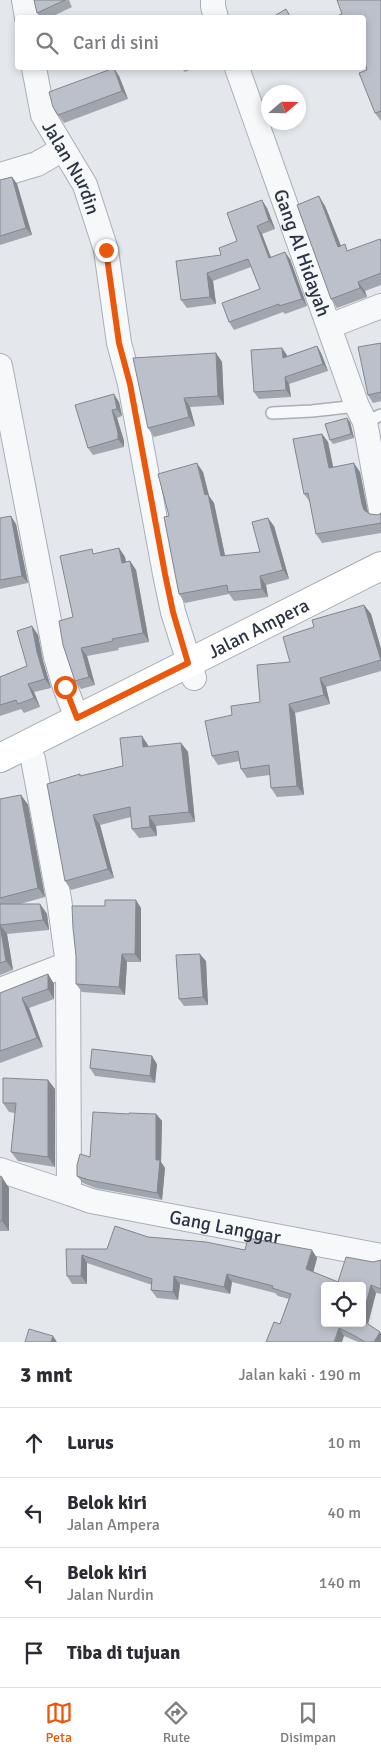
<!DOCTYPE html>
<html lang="id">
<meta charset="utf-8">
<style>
body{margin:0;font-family:Signika,sans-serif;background:#f2f2f3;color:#2b2b33}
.controls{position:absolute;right:15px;bottom:15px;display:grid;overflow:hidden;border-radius:5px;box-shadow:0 2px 8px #0003}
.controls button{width:45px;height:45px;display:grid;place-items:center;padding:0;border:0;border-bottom:1px solid #e1e1e2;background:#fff;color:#2b2b33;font:25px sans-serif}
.compass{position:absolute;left:261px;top:85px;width:45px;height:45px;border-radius:50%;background:#fff;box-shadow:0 2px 8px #0003;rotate:70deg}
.stop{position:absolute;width:15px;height:15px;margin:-11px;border:4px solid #ea580c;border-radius:50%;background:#fff}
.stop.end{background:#ea580c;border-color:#fff;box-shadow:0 1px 5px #0008}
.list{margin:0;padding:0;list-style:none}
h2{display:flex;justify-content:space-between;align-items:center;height:65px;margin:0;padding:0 20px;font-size:21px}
h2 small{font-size:16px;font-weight:400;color:#7c7c81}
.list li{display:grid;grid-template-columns:32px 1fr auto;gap:15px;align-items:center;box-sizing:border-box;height:70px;padding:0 20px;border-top:1px solid #e1e1e2}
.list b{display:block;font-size:19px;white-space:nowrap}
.list p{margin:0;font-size:16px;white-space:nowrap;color:#7c7c81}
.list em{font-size:16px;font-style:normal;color:#7c7c81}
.icon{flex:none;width:28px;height:28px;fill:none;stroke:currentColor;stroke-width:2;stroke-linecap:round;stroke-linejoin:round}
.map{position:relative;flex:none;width:381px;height:1342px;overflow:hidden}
.search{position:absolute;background:#fff;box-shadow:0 2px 8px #0003;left:15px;right:15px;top:15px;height:55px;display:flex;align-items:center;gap:12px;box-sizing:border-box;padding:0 18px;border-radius:5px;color:#7c7c81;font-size:19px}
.sheet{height:345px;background:#fff}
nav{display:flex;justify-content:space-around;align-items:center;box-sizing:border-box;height:70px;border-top:1px solid #e1e1e2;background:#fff;font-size:14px;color:#7c7c81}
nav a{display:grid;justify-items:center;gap:2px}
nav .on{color:#ea580c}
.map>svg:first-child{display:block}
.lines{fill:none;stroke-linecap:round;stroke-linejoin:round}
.service-casing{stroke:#a9aeb7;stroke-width:14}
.minor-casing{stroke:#a9aeb7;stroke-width:26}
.primary-casing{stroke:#a3abb8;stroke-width:30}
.service{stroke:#f7f8fa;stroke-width:11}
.minor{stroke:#f7f8fa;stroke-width:24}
.primary{stroke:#fff;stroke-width:28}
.wall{fill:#a1a5ae}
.shaded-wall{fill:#83868d}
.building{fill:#bbc0ca;stroke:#83868d}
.route{stroke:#ea580c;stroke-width:6}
.labels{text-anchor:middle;stroke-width:4;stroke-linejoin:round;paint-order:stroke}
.street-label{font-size:19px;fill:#2b3445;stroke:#f4f6f9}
</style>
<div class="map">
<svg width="381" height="1342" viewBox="0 0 381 1342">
<rect width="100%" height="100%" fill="#e4e7ec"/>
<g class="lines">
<!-- service casing -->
<g class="service-casing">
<g id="service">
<path d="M272 413 312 411 357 406"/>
<path d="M365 422 381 415"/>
</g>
</g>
<!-- minor casing -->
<g class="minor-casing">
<g id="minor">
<path d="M24 0 27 18"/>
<path d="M213 0V6L216 18"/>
<path id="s1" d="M34 68 43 115 85 185 106 250 119 343 130 384 165 574 173 612 194 678"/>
<path id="s2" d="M237 68 357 406 365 422 381 510"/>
<path d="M0 175 37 164 63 149"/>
<path d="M330 326 381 306"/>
<path d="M0 366 56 657 65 687 77 718"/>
<path d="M0 990 68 964"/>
<path d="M0 1170 69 1193 68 964 59 899 33 759"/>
<path id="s3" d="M69 1193 91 1201 381 1256"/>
</g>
</g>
<!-- primary casing -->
<g class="primary-casing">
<g id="primary">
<path id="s4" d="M0 758 381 566"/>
</g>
</g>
<!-- service -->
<use href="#service" class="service"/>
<!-- minor -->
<use href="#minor" class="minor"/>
<!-- primary -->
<use href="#primary" class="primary"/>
</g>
<!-- wall -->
<g class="wall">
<path d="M34 0H69L72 7 49 18H41L37 13Z"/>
<path d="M381 0V121L375 113 367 70 364 18 342 14Z"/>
<path d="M181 68H194L185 72Z"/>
<path d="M119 76 128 99 64 123 58 115Z"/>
<path d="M12 177 17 184 32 235 0 245V180Z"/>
<path d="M325 206 341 246 349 251 381 240V285L365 291 367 297 337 308 331 299Z"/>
<path d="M267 208 275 229 262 234 271 257 290 259 307 306 285 314 283 312 234 330 229 322 260 289 251 267 213 281 216 304 187 308 181 300 221 255 237 241Z"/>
<path d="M381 343V401L373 403 368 395Z"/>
<path d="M317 346 321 353 328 371 289 384 291 397 259 399 254 392 282 348 287 356Z"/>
<path d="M216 353 222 362 224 405 190 407 195 426 154 437 148 428Z"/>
<path d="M119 402 122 416 117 418 124 441V447L93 455 88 448 75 405Z"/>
<path d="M350 422 354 438 333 444 330 440Z"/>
<path d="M322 434 328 442 333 467 360 472 368 512 370 514 378 515 381 513V533L322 543 316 534 310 502 304 494Z"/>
<path d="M203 472 209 496 214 503 225 556 260 552 274 526 289 579 266 585 268 597 234 601 229 594 185 603 179 594 169 516Z"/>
<path d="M0 518 16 524 28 583 0 589Z"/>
<path d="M119 548 125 557 126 562 130 561 136 570 149 642 118 648 119 650 87 656 95 685 81 689 75 681 73 617 95 554Z"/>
<path d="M364 605 371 614 381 649V671L326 687 330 704 295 713 304 795 277 797 271 788 270 775 247 778 241 769 239 761 218 765 212 756 232 715 260 702 290 662 314 627Z"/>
<path d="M32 626 38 635 43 661 51 688 34 692 40 707 24 713 21 709 0 716V677L27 666Z"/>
<path d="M181 743 188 752 195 822 156 826 157 836 139 838 132 829 131 817 100 825 114 878 71 890 65 881 81 776 123 766 148 745V747Z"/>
<path d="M21 795 28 805 45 897 20 904H40L47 914 49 930 7 934 13 970 0 975V799Z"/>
<path d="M105 906 141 908V962H127L125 995 82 992 76 984Z"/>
<path d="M206 961 208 1005 184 1006 179 999Z"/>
<path d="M48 974 54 984V999L29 1008 43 1047 0 1063V993Z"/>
<path d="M157 1064 155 1083 95 1076 90 1068Z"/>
<path d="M48 1080 55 1089V1167L18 1161 11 1152 15 1113 9 1112 3 1103Z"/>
<path d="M129 1114H156L162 1121 161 1162 165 1168 162 1200 95 1188 83 1183 77 1176 90 1157Z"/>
<path d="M0 1176 9 1188V1231H0Z"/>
<path d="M148 1237 245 1250 317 1258 313 1272 338 1282 373 1262 381 1260V1294L376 1293 368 1324 380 1332 381 1334V1342H358L344 1336 280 1324 289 1299 278 1296 275 1293 232 1282 230 1294 180 1284 178 1300 157 1298 151 1290 152 1285 87 1263V1284H72L67 1276 66 1249H107Z"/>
</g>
<!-- shaded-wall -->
<g class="shaded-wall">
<path d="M114 68 119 76 128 99 122 91Z"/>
<path d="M12 177 17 184 32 235 26 228Z"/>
<path d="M319 196 325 206 345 256 338 247Z"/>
<path d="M262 200 267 208 275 229 269 221Z"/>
<path d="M257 226 262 234 274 266 269 258Z"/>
<path d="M285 252 290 259 307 306 302 299Z"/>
<path d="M207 273 213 281 216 304 210 297Z"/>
<path d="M358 282 365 291 367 297 360 288Z"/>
<path d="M317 346 321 353 328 371 323 364Z"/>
<path d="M282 348 287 355 288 365 283 358Z"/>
<path d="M216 353 222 362 224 405 218 396Z"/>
<path d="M285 377 289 384 291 397 286 390Z"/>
<path d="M114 394 119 402 122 416 117 409Z"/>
<path d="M184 398 190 407 195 426 189 417Z"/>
<path d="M112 410 117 418 124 441V447L118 439Z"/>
<path d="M347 418 350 422 354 438 351 434Z"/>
<path d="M322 434 328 442 335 476 329 468Z"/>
<path d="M197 463 203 472 209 496 214 503 227 565 221 556Z"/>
<path d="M354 463 360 472 368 513 364 510 362 504Z"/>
<path d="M11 516 16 524 28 583 22 576Z"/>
<path d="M268 518 274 526 289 579 283 570Z"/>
<path d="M119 548 125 557 128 571 122 563Z"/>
<path d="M130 561 136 570 149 642 143 633Z"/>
<path d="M260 576 266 585 268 597 262 589Z"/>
<path d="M364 605 371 614 381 649V661Z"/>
<path d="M32 626 38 635 43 661 51 688 45 679 37 652Z"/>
<path d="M81 648 87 656 95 685 89 677Z"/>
<path d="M320 678 326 687 330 704 324 695Z"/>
<path d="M28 684 34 692 40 707 34 698Z"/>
<path d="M289 704 295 713 304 795 297 786Z"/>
<path d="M142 736 148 745 149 757 143 747Z"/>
<path d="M181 743 188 752 195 822 189 812Z"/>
<path d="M21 795 28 805 45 897 38 888Z"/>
<path d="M93 815 100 825 114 878 108 869Z"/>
<path d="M149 816 156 826 157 836 150 827Z"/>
<path d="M136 900 141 908V962L135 954Z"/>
<path d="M40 904 47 914 49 930 43 920Z"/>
<path d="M0 925 7 934 13 970 6 961Z"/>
<path d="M122 954 127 962 125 995 119 987Z"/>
<path d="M200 954 206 961 208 1005 203 997Z"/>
<path d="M48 974 54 984V999L48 989Z"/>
<path d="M22 998 29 1008 43 1047 37 1038Z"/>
<path d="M152 1056 157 1064 155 1083 150 1076Z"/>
<path d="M48 1080 55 1089V1167L48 1157Z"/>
<path d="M156 1114 162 1121 161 1162 165 1168 162 1200 157 1193 156 1160Z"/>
<path d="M2 1177 9 1188V1231L2 1221Z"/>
<path d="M312 1250 317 1258 312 1277 306 1269Z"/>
<path d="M82 1255 87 1263V1284L81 1276Z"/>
<path d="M227 1274 232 1282 230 1294 224 1287Z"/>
<path d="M174 1276 180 1284 178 1300 173 1292Z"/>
<path d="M371 1285 376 1293 367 1328 362 1321V1319Z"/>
<path d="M339 1328 344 1336 342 1342H334Z"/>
<path d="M380 1332 381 1334V1342H374Z"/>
<path d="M53 1336 57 1342H51Z"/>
</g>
<!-- building -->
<g class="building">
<path d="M34 0H65L37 13Z"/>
<path d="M337 0H381V111L375 113 359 73 367 70 364 60V18H340L339 15 342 14Z"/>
<path d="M286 9 291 18H271Z"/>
<path d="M114 68 122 91 58 115 53 107 49 92Z"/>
<path d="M12 177 26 228 0 236V180Z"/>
<path d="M319 196 338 247 345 244 347 251 380 239 381 242V273L358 282 360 288 331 299 297 205Z"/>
<path d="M262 200 269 221 257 226 269 258 285 252 302 299 279 306V304L229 322 222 303 260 289 248 259 207 273 210 297 181 300 176 261 221 255 219 248 237 241 227 213Z"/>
<path d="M381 343V392L368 395 358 347Z"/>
<path d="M317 346 323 364 285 377 286 390 254 392 251 350 282 348 283 358Z"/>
<path d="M216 353 218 396 184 398 189 417 148 428 133 358Z"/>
<path d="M114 394 117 409 112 410 118 433V439L88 448 75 405Z"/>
<path d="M347 418 351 434 330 440 325 424Z"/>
<path d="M322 434 329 468 354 463 362 504 364 510 370 514 378 515 381 513V523L316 534 308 493 304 494 293 439Z"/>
<path d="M197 463 205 495 208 494 221 556 260 552 252 522 268 518 283 570 260 576 262 589 228 592 227 585 179 594 164 517 169 516 158 474Z"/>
<path d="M11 516 22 576 0 580V518Z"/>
<path d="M119 548 122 563 130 561 143 633 112 639 113 641 81 648 89 677 75 681 63 645 59 621 73 617 60 556 92 549 93 554Z"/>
<path d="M364 605 381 660 320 678 324 695 289 704 297 786 271 788 269 765 241 769 238 751 212 756 205 721 232 715 231 706 260 702 257 665 290 662 283 637 314 627 312 620Z"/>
<path d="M32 626 37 652 45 679 28 684 34 698 18 704 16 700 0 705V677L27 666 17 631Z"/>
<path d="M142 736 143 747 181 743 189 812 149 816 150 827 132 829 130 807 93 815 108 869 65 881 47 784 80 774V776L123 766 120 738Z"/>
<path d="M21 795 38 888 0 898V799Z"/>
<path d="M105 900H136L135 954H122L119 987 76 984V956L73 928 72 906H105Z"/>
<path d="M0 904H40L43 920 0 925 6 961 0 963Z"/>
<path d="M200 954 203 997 179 999 176 955Z"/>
<path d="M48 974V989L22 998 37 1038 0 1051V993Z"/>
<path d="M92 1049 152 1056 150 1076 90 1068Z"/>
<path d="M3 1078 48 1080V1157L11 1152 16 1103H3Z"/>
<path d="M93 1112 129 1114V1113L156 1114V1160H160L157 1193 89 1180 77 1176V1165L80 1154 90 1157Z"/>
<path d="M0 1176 2 1177V1221H0Z"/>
<path d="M115 1226 148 1237 206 1242 245 1250 248 1238 312 1250 306 1269 338 1282 346 1257 373 1262 381 1260V1289L371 1285 362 1319V1286H325V1323H362V1320L380 1332 374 1342H365L355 1336 339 1328 334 1342H266L274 1322 280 1324 291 1294 272 1288 273 1286 227 1274 224 1287 174 1276 173 1292 151 1290 152 1279 82 1255 81 1276H67L66 1249H107Z"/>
<path d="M29 1329 53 1336 51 1342H25Z"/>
</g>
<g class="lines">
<!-- route -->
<path class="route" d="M65 687 77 718 188 663 173 612 165 574 130 384 119 343 106 250"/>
</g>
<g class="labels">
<!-- street labels -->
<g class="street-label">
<text dy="7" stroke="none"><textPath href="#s1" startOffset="108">Jalan Nurdin</textPath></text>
<text dy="7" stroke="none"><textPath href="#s2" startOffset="196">Gang Al Hidayah</textPath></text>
<text dy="7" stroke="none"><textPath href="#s4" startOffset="289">Jalan Ampera</textPath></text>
<text dy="7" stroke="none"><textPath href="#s3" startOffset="160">Gang Langgar</textPath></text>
</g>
</g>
</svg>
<div class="controls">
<button><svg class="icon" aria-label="locate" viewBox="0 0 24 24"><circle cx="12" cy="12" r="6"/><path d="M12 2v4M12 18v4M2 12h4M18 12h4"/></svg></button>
</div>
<svg class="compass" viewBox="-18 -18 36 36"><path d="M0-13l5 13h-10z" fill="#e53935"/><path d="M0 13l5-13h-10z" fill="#7c7c81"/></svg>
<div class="stop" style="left:65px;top:687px"></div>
<div class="stop end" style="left:106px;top:250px"></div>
<div class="search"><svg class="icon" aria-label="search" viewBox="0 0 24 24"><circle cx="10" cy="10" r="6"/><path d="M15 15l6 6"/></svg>Cari di sini</div>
</div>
<section class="sheet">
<h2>3 mnt<small>Jalan kaki · 190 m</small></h2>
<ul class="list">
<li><svg class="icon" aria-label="ahead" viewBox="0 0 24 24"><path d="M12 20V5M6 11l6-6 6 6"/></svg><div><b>Lurus</b></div><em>10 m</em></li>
<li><svg class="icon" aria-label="left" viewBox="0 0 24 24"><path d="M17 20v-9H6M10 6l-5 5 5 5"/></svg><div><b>Belok kiri</b><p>Jalan Ampera</p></div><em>40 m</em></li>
<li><svg class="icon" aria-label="left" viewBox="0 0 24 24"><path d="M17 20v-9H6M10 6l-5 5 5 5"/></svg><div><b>Belok kiri</b><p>Jalan Nurdin</p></div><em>140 m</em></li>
<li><svg class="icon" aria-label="arrive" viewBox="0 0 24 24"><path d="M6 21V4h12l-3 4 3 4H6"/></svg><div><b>Tiba di tujuan</b></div></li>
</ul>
</section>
<nav>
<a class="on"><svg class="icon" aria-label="map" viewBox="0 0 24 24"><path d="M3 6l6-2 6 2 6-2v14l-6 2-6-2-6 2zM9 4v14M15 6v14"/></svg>Peta</a>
<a><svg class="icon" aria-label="directions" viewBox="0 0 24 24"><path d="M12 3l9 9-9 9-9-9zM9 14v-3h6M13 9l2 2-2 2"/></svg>Rute</a>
<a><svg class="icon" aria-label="saved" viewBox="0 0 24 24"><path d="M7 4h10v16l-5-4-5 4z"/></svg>Disimpan</a>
</nav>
